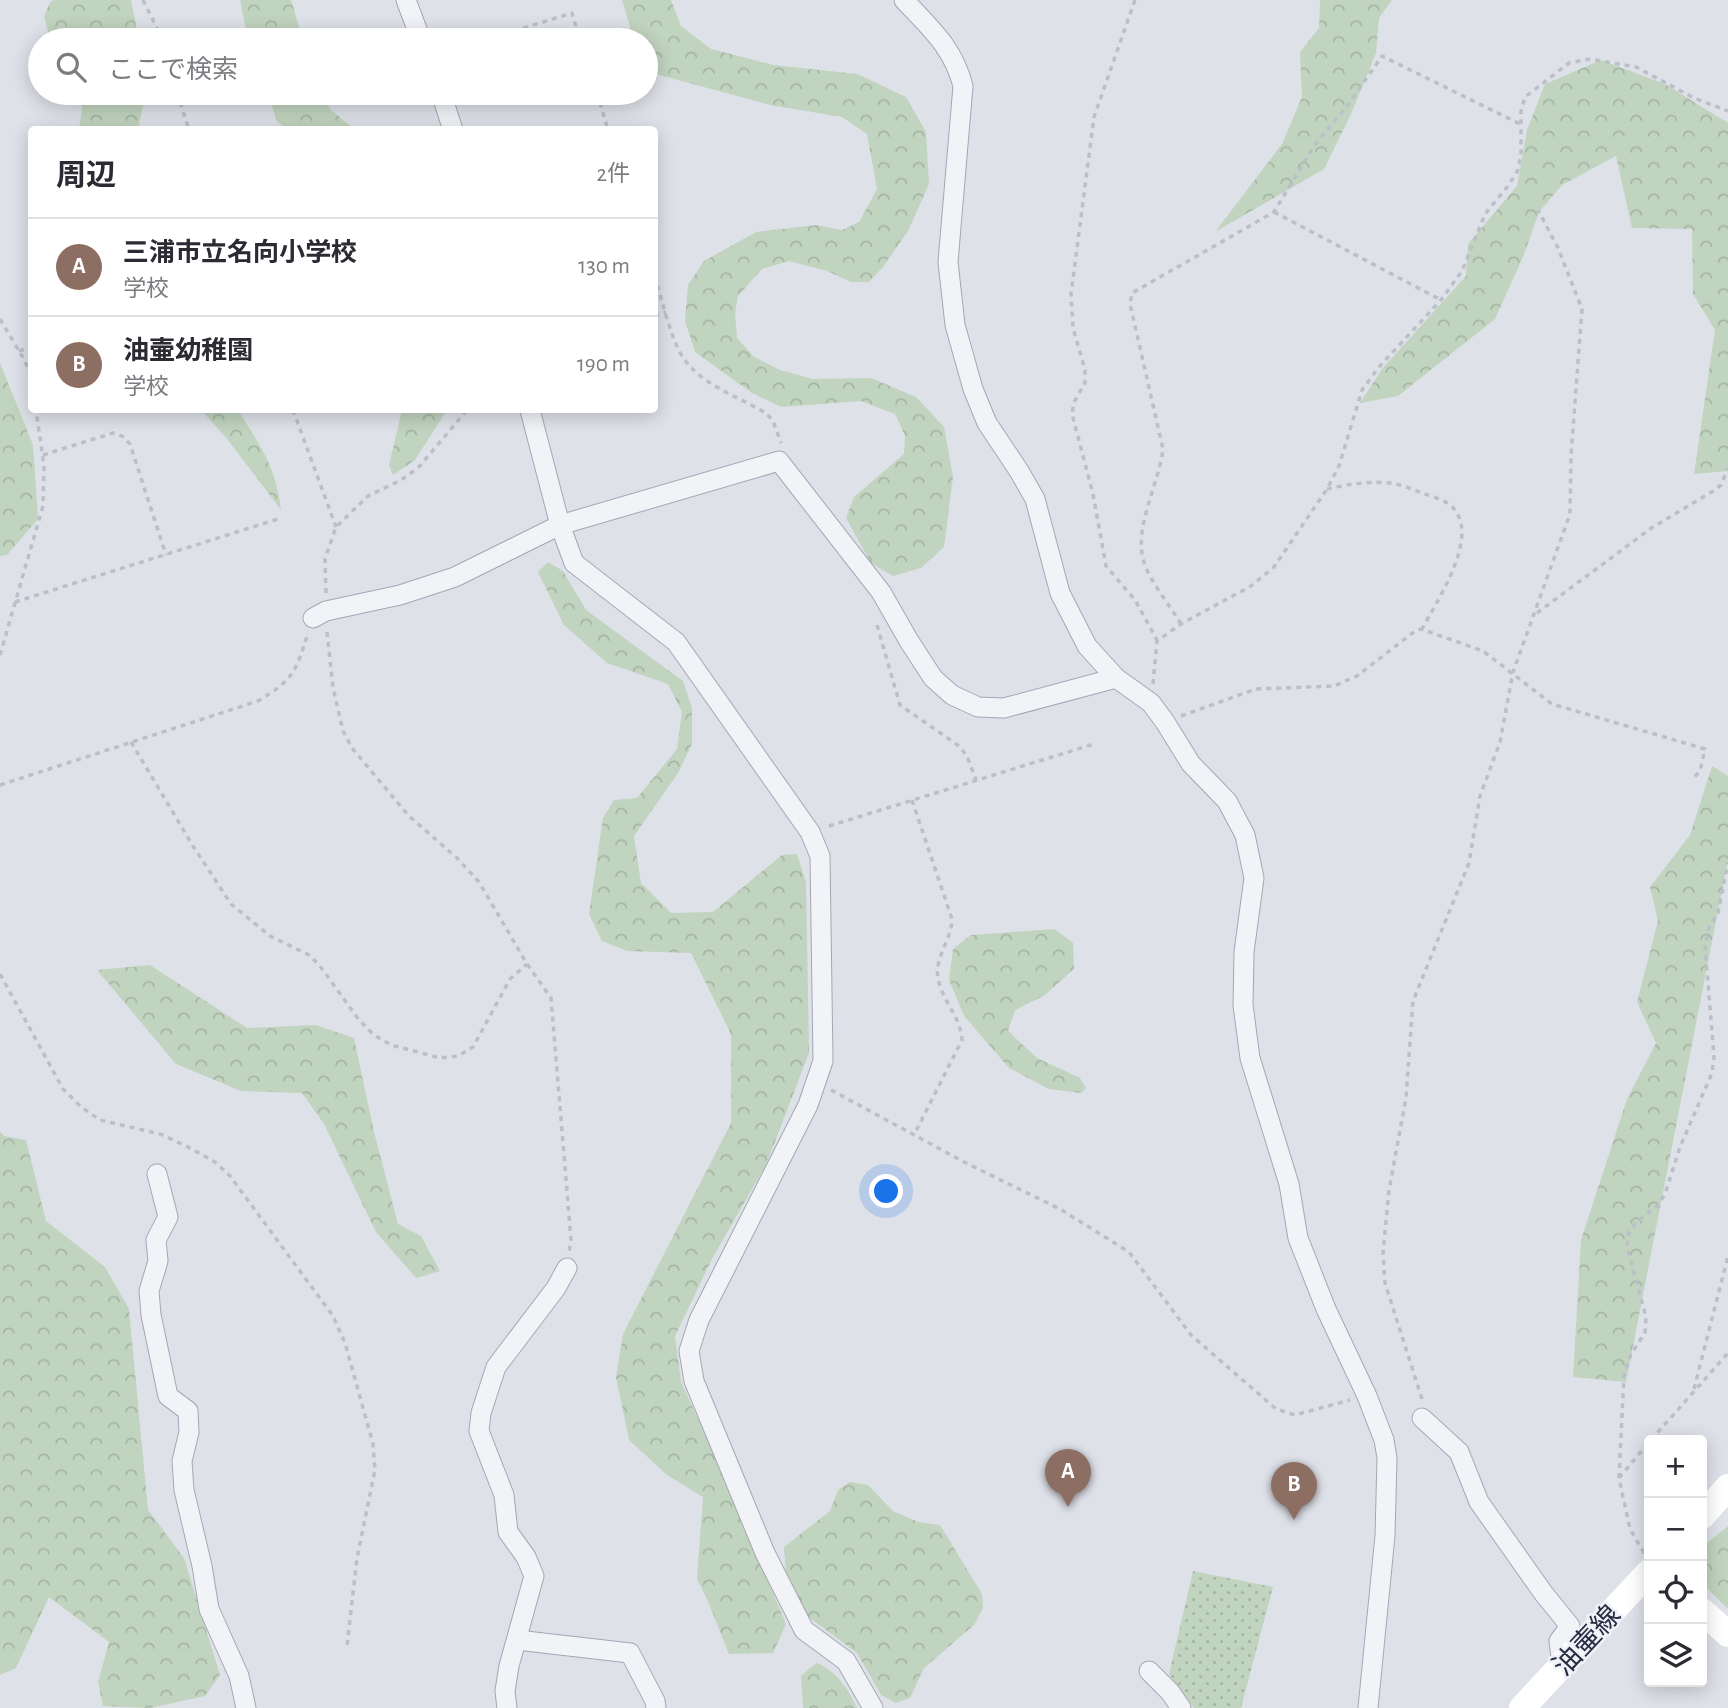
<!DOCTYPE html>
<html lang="ja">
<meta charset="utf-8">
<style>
body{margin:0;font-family:"Alegreya Sans","Noto Sans JP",sans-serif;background:#f7f7f7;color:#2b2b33}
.controls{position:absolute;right:21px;bottom:21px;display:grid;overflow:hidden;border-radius:7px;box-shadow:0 4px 18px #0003}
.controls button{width:63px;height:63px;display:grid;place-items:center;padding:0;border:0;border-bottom:2px solid #e1e1e2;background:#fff;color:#2b2b33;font:35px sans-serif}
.you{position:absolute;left:887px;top:1192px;width:24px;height:24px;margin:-18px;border:5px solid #fff;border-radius:50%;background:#1a73e8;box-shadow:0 0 0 10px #1a73e833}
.badge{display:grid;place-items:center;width:46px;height:46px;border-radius:50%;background:#2563eb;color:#fff;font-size:23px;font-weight:700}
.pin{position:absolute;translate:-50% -58px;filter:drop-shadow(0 2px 4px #0008)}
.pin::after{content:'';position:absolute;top:37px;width:24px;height:21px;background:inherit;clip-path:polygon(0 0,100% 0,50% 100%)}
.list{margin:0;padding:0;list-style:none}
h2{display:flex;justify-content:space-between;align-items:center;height:91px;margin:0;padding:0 28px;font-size:30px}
h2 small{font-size:23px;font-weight:400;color:#7c7c81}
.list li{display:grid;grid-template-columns:46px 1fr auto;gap:21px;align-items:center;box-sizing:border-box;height:98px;padding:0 28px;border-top:2px solid #e1e1e2}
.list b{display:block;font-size:26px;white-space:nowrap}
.list p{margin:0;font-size:23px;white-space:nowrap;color:#7c7c81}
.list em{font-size:23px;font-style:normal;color:#7c7c81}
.icon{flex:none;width:38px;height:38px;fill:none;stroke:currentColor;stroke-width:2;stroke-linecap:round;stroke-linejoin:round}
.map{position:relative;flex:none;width:1728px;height:1708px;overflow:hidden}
.search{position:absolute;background:#fff;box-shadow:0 4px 18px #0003;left:28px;top:28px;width:630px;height:77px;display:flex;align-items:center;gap:18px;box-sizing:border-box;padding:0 24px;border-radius:38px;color:#7c7c81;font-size:26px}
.panel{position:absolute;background:#fff;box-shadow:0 4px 18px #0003;left:28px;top:126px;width:630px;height:287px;border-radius:7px}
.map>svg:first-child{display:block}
.grass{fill:url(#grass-dots)}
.forest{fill:url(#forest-crowns)}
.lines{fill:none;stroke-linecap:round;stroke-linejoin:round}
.street-casing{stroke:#a4a7b4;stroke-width:21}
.path{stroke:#bdbfc8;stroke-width:3.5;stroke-dasharray:5 5;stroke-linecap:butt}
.street{stroke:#f2f3f7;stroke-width:19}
.secondary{stroke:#fff;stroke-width:26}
.labels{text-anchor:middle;stroke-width:5;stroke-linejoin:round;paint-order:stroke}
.street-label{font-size:28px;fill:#262c42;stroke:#eff1f7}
</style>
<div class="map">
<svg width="1728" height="1708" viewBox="0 0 1728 1708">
<defs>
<pattern id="grass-dots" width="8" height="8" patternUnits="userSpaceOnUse" patternTransform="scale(1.75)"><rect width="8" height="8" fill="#c1d4bf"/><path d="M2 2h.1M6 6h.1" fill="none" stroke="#a6b6a5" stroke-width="1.8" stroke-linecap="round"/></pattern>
<pattern id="forest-crowns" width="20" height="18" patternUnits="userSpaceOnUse" patternTransform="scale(1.75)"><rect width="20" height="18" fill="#c1d4bf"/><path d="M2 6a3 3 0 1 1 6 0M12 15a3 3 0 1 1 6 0" fill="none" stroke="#a6b6a5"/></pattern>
</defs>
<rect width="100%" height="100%" fill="#dfe1e9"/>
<!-- grass -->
<path class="grass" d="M1193 1571 1273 1587 1241 1708H1194L1169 1674Z"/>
<!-- forest -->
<g class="forest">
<path d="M54 0H131L139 40H56L49 35 44 16 50 2Z"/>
<path d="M240 0H291L303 40H248Z"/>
<path d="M622 0H671L681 26 711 49 774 65 857 74 906 97 926 132 929 184 908 231 883 267 869 282H851L827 271 789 261 762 269 738 296 735 313 737 338 754 357 780 370 813 379 871 378 916 397 944 427 953 477 944 547 921 568 893 576 871 563 846 518 854 497 904 454 905 436 895 414 861 401 781 407 752 393 695 352 685 321 688 285 704 261 756 232 816 225 842 230 859 222 877 189 867 134 842 117 770 105 652 73 646 63V40H634Z"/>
<path d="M1320 0H1392L1379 18 1376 53 1351 114 1324 169 1215 232 1282 144 1302 97 1300 52 1319 28Z"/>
<path d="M1601 60 1665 84 1728 123V471L1694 474 1715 330 1693 294 1692 229 1632 228 1616 156 1562 185 1539 212 1523 257 1495 319 1398 396 1360 403 1382 369 1466 276 1468 244 1517 186 1527 130 1545 84Z"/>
<path d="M84 93H146L138 129H79Z"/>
<path d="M267 93H322L330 109 354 129H286L277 121Z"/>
<path d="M0 363 33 445 38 519 7 555 0 556Z"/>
<path d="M201 410H238C259 443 277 469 281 510L228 440Z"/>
<path d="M402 410H447L415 460 393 475 389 465Z"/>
<path d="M548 562 563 571 586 610 683 681 692 708V744L678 773 634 836 641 883 671 913 713 912 782 855 797 854 806 882 809 1053 766 1165 713 1257 675 1336 681 1382 718 1462 786 1624 773 1653 729 1654 707 1599 697 1579 703 1497 667 1475 629 1440 616 1377 623 1334 731 1123V1034L691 953 627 951 602 941 589 914 603 818 614 800 637 798 677 749 682 712 668 684 607 663 564 625 538 572Z"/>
<path d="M1712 766 1728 776V860L1626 1382 1573 1377 1581 1240 1627 1099 1656 1043 1637 1002 1658 921 1650 887 1690 835Z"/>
<path d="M1055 929 1073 943 1074 969 1045 995 1015 1010 1008 1031 1037 1058 1080 1078 1086 1088 1081 1093 1049 1089 1009 1068 964 1016 949 980 953 949 971 935Z"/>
<path d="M150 965 247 1028 316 1025 354 1038 374 1132 398 1224 421 1236 440 1271 416 1278 376 1232 324 1124 302 1093 241 1091 176 1064 97 970Z"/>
<path d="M0 1131 4 1136 26 1140 46 1221 105 1267 129 1309 148 1510 184 1558 220 1675 205 1696 150 1708 103 1706 98 1682 109 1642 49 1597 16 1668 0 1675Z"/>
<path d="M850 1482 868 1485 893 1511 918 1522 940 1525 982 1594 983 1608 974 1625 924 1668 910 1698 896 1703 881 1695 857 1653 807 1616 786 1574 784 1547 830 1511 838 1490Z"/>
<path d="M1728 1526V1609L1702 1583V1547Z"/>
<path d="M816 1663C835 1669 849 1690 857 1708H803L801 1676Z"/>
</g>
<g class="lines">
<!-- street casing -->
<g class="street-casing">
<g id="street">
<path d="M406 0 421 40"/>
<path d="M904 0C930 28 953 47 963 86L948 262 955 325 973 389 987 423 1019 471 1035 499 1060 593 1087 646 1116 678 1151 703 1165 722 1191 764 1227 801 1245 835 1254 878 1244 952 1243 1005 1250 1058 1289 1184 1298 1238 1326 1309 1367 1396 1384 1440 1387 1458 1385 1536 1368 1708"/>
<path d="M441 93 453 130"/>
<path d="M530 410 560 525 574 563 676 642 810 832 820 856 823 1061 808 1105 699 1320 689 1351 694 1381 765 1553 804 1630 846 1661 873 1708"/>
<path d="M313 618 326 611 400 595 455 577 560 525 779 461 881 592 909 641 933 678 952 695 978 707 1004 708 1116 678"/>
<path d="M157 1174 168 1217 156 1240 158 1261 149 1291 151 1315 168 1396 188 1411 189 1432 182 1461 184 1490 202 1566 209 1609 239 1676 246 1708"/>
<path d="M1422 1418 1459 1452 1479 1502 1544 1594 1570 1626 1559 1641 1562 1665"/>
<path d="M517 1640 630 1653 655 1701 656 1708"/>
<path d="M1149 1671 1170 1692 1181 1708"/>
<path d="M507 1708 505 1691 509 1666 534 1576 526 1557 508 1532 504 1495 479 1431 481 1413 496 1367 556 1288 567 1268"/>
</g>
</g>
<!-- path -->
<g class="path">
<path d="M143 0 163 40"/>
<path d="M1135 0 1094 117 1071 294 1073 328 1085 370V383L1074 402 1072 414 1093 494 1106 566 1135 600 1157 640"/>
<path d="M485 40 572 13 580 40"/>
<path d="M177 93 189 130"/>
<path d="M597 93 608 130"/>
<path d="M1274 212 1441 300"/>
<path d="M654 276C662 298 671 341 684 359 703 386 740 397 767 414L773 421 781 443"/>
<path d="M654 316 666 312"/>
<path d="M0 319 25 361 32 379"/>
<path d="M19 351 32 347"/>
<path d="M293 410 336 527"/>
<path d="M43 455 113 433 122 436 130 444 166 555"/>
<path d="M1327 489C1348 484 1375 480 1396 484 1405 486 1414 490 1422 493 1433 497 1448 500 1455 510 1478 540 1437 601 1422 629"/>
<path d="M326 593 325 559 336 527 368 496 401 480 418 468 467 410"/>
<path d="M15 602 278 519"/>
<path d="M1537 613 1650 529 1713 491 1721 485 1728 468"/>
<path d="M1181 624C1171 607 1149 580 1144 562 1133 528 1159 484 1163 449L1130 304 1132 293 1274 212 1314 146 1348 105 1382 56 1522 125"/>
<path d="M877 625 900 705 959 746 967 756 976 780"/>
<path d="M327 632 333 688 343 731 352 748 408 815 457 858 479 882 527 964 551 998 571 1240 569 1252"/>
<path d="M0 655 43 506 44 466 36 410"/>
<path d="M1153 684 1157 641 1181 624 1251 586 1274 567 1327 489 1339 466 1362 390 1379 367 1441 300 1462 271 1485 214 1508 186 1518 170 1521 153V111L1525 97 1569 63 1590 59 1636 67 1694 98 1728 111"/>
<path d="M1181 716 1256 689 1334 686 1357 676 1415 631 1421 629 1483 651 1552 704 1705 749 1700 771 1693 779"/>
<path d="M131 742 193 846 231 904 270 936 309 955 320 966 359 1020 374 1035 391 1045 440 1058 458 1056 473 1047 510 979 527 964"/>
<path d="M0 785 258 701C293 680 296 672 308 633"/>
<path d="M912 800 952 919C952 939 934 958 938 978 942 1001 961 1017 962 1040L914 1135"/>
<path d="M829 826 1094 744"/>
<path d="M0 974 63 1089 81 1107 100 1120 160 1134 186 1146 215 1162 230 1176 333 1316 345 1343 373 1444 375 1470 357 1558 347 1646"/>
<path d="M831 1090 966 1163 1060 1209 1129 1252 1191 1335 1276 1409 1295 1415 1350 1400"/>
<path d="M1694 1389 1728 1256"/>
<path d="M1422 1399 1385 1283 1383 1253 1389 1190 1406 1098 1413 1001 1469 863 1480 796 1500 742 1513 672 1570 514 1571 456 1582 309 1558 248 1538 210"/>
<path d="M1651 1440 1728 1353"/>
<path d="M1619 1478 1649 1442"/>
<path d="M1644 1553 1630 1529 1619 1478 1624 1375 1631 1354 1645 1333 1646 1317 1627 1247 1629 1232 1636 1223 1658 1205 1665 1194 1680 1147 1712 1073 1714 1057 1705 946 1709 928 1718 913 1728 862"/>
</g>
<!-- street -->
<use href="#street" class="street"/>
<!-- secondary -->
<g class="secondary">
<path d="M1702 1516 1728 1487"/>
<path d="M1702 1611 1728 1634"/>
<path d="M1522 1708 1649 1572"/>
</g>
</g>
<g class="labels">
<!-- street labels -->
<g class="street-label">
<text transform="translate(1586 1640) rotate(-47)" y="10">油壷線</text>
</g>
</g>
</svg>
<div class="controls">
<button>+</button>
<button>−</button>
<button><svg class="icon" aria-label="locate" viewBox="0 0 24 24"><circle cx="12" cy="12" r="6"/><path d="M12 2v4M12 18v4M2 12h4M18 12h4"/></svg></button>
<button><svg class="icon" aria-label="layers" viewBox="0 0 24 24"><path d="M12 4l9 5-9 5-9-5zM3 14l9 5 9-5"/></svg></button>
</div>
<div class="you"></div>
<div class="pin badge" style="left:1068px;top:1507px;background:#8d6e63">A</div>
<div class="pin badge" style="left:1294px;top:1520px;background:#8d6e63">B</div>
<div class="search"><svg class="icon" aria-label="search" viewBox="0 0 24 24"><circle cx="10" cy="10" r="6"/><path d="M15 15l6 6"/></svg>ここで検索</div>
<section class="panel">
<h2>周辺<small>2件</small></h2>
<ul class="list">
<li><span class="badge" style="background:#8d6e63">A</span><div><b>三浦市立名向小学校</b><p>学校</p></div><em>130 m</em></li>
<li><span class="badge" style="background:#8d6e63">B</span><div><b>油壷幼稚園</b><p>学校</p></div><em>190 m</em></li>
</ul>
</section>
</div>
